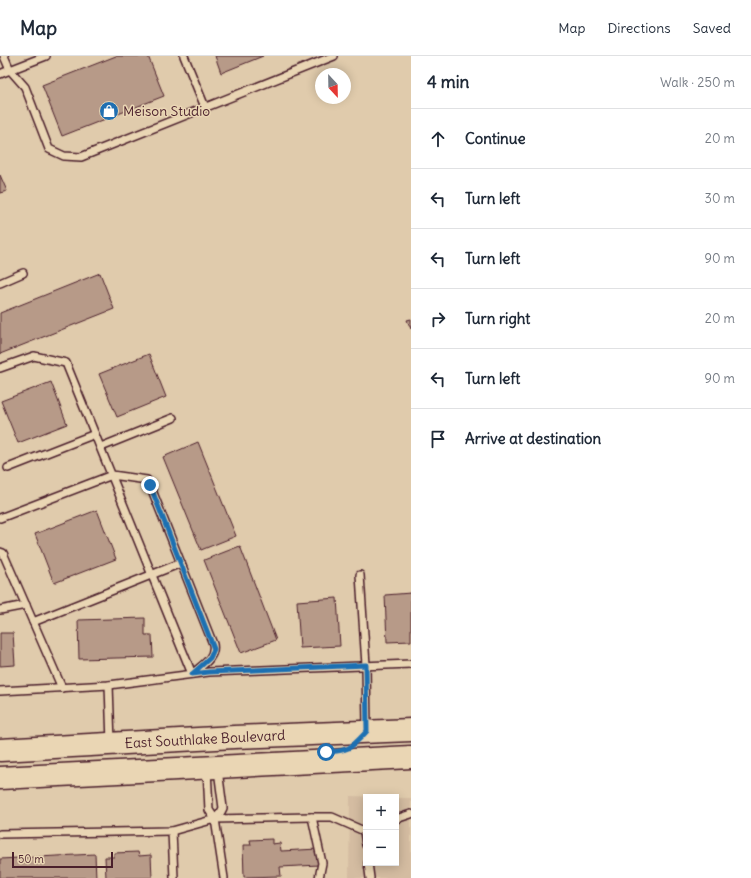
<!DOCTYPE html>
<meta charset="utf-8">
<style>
body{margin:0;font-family:Delius,sans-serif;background:#f2f2f3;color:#1f2937}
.controls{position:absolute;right:12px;bottom:12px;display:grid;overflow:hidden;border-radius:0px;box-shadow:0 2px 10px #0003}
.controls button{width:36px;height:36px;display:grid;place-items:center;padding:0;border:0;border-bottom:1px solid #e0e1e3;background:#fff;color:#1f2937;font:20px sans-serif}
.compass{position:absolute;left:315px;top:12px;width:36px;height:36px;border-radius:50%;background:#fff;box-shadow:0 2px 10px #0003;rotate:158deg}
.scale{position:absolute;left:12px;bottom:10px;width:101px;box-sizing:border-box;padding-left:4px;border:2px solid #4a1f2b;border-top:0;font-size:11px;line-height:14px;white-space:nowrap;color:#4a1f2b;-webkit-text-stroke:3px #ead6b4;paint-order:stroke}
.stop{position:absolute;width:12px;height:12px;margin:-9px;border:3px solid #1f6fb2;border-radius:50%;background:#fff}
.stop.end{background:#1f6fb2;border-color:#fff;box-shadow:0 1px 4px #0008}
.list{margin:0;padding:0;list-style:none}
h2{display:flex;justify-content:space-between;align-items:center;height:52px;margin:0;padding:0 16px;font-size:17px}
h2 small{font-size:13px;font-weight:400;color:#747a83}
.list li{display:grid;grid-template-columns:26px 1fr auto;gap:12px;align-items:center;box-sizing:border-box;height:60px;padding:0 16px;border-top:1px solid #e0e1e3}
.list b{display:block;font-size:15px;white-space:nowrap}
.list em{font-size:13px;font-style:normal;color:#747a83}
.icon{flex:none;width:22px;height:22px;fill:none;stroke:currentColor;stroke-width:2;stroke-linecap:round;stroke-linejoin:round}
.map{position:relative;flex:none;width:411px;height:822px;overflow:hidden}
header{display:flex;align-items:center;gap:24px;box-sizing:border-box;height:56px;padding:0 20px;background:#fff;border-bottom:1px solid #e0e1e3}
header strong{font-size:19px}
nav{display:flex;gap:22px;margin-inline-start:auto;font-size:14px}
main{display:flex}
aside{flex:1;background:#fff}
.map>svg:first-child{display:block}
.built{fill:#d4bca1}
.building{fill:#b79a88;stroke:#4a1f2b}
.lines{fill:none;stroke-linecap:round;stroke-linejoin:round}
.lane-casing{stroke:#4a1f2b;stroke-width:10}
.primary-casing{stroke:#4a1f2b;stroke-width:25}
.lane{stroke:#ead6b4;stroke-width:7}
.primary{stroke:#ead6b4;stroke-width:22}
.route{stroke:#1f6fb2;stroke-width:5}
.labels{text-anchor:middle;stroke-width:3;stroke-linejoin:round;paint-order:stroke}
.poi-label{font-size:14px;fill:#4a1f2b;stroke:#ead6b4;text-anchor:start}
.street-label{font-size:14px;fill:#4a1f2b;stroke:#ead6b4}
</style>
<header>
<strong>Map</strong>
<nav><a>Map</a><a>Directions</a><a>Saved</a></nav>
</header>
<main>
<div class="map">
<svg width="411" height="822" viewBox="0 0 411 822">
<rect width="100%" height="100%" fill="#e0cbac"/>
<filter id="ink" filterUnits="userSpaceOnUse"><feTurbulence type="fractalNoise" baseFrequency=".025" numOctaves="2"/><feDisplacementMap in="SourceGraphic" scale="8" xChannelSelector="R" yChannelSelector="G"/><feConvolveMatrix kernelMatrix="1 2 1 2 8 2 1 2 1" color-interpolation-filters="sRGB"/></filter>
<g filter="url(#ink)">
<!-- built -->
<path class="built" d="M350 740 383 741H366V807H396V742H411V822H349Z"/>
<!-- building -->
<g class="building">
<path d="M116 0H148L164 40 62 80 42 29Z"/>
<path d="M215 0H263L221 17Z"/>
<path d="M0 119 7 135 0 137Z"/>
<path d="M100 217 114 253 0 298V257Z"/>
<path d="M411 263V273L407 264Z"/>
<path d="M149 298 166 341 117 361 99 318Z"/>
<path d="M51 326 67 368 18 387 1 345Z"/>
<path d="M198 386 236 480 201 494 163 401Z"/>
<path d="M97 454 116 503 54 527 35 478Z"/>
<path d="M240 490 276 584 241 597 204 504Z"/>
<path d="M411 537V585L387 586 385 539Z"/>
<path d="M337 542 340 590 300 592 297 545Z"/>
<path d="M145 562V579H152L153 601 79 603 78 564Z"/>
<path d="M0 577H13L15 609 0 610Z"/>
<path d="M272 783V788L280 787 281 795 318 793 319 809 280 811 281 820 244 821 243 789H251L250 784Z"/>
<path d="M138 796 139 800 151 799 152 822H106L105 801H114V797Z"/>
<path d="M95 798 96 822H0V803Z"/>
</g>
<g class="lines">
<!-- lane casing -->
<g class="lane-casing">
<g id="lane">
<path d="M46 0 10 14 25 31 49 93 64 100 81 101 334 0"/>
<path d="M184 0 205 51"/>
<path d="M0 18 10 14 4 0"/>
<path d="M0 227 23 217"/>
<path d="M0 312 34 300 66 307 192 618C201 610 216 602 213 588L150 429 147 424 112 419 0 462"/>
<path d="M101 391 173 362"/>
<path d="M8 412 95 378"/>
<path d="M0 496 3 497 62 632"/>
<path d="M360 519 366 609 367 673"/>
<path d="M0 554 26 549"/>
<path d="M33 566 181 507"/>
<path d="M109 629 111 687"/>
<path d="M0 635 109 629 209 616 411 608"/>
<path d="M207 713 209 754 215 763 224 822"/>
<path d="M312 761 322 807 319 822"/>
<path d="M215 763 221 756 223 752 218 714"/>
<path d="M396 763 411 758"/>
<path d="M172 775 174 822"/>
<path d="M364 775 366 789"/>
<path d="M0 778 172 775 215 763 312 761H332L364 775 366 774"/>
<path d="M368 807 370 822"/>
</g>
</g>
<!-- primary casing -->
<g class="primary-casing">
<g id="primary">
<path d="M0 694 234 681 411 674"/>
<path d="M0 722 411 701"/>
</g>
</g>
<!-- lane -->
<use href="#lane" class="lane"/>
<!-- primary -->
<use href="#primary" class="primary"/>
</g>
</g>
<g class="lines" filter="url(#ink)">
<!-- route -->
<path class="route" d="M150 429 214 593 210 602 192 618 209 616 366 609 367 675C351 692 350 695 326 696"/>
</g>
<!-- icons -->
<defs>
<g id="shop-disc" transform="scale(1)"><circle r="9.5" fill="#1f6fb2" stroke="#ead6b4"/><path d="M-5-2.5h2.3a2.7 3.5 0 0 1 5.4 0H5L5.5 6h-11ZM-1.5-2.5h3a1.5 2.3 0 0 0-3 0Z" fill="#fff"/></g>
</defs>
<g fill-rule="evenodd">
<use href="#shop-disc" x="109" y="55"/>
</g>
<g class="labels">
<!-- poi labels -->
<g class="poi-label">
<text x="123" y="60">Meison Studio</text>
</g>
<!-- street labels -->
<g class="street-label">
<text transform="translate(205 683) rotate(-3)" y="5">East Southlake Boulevard</text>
</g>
</g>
</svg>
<div class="controls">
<button>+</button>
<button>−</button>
</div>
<svg class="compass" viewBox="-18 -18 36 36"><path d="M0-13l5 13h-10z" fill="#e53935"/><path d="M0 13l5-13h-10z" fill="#747a83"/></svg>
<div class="scale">50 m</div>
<div class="stop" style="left:326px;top:696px"></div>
<div class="stop end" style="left:150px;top:429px"></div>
</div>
<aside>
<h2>4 min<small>Walk · 250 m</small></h2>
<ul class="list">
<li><svg class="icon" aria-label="ahead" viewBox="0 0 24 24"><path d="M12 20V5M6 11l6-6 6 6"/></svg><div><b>Continue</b></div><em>20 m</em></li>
<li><svg class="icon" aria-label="left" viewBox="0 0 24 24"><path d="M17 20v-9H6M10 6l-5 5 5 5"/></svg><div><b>Turn left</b></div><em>30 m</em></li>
<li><svg class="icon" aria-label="left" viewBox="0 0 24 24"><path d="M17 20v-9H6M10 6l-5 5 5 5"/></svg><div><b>Turn left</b></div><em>90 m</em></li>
<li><svg class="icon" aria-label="right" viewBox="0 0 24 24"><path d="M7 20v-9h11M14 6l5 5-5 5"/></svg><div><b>Turn right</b></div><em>20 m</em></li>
<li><svg class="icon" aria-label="left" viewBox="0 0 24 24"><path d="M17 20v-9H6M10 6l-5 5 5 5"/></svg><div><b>Turn left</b></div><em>90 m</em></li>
<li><svg class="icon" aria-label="arrive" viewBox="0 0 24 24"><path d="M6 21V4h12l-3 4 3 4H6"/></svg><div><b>Arrive at destination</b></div></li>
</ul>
</aside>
</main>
